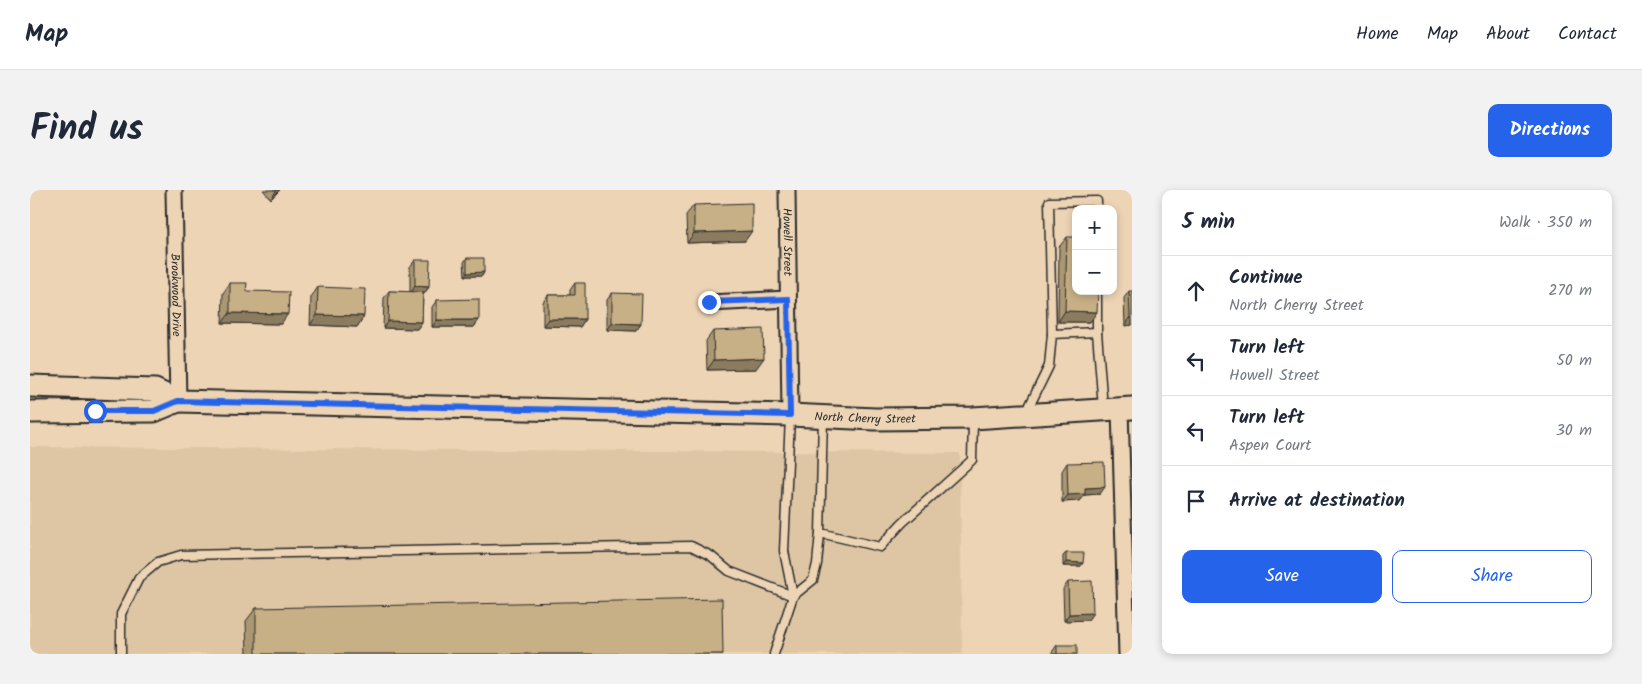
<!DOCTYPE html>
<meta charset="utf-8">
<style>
body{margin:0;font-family:Kalam,sans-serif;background:#f2f2f3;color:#1f2937}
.controls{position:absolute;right:15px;top:15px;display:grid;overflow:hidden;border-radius:10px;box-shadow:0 2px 8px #0003}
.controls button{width:45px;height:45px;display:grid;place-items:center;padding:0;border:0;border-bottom:1px solid #e0e1e3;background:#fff;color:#1f2937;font:25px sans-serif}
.stop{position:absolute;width:15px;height:15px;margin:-11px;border:4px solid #2563eb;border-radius:50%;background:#fff}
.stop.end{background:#2563eb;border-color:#fff;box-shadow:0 1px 5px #0008}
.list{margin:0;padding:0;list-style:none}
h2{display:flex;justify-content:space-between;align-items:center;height:65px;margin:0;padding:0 20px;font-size:21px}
h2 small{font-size:16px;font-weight:400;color:#747a83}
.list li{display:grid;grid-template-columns:32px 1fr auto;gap:15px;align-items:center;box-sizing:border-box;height:70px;padding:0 20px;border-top:1px solid #e0e1e3}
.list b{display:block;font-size:19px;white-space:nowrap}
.list p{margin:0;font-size:16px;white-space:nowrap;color:#747a83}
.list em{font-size:16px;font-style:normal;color:#747a83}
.actions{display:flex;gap:10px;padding:15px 20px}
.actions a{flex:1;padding:11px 0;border:1px solid #2563eb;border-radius:10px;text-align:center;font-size:18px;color:#2563eb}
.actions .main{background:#2563eb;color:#fff}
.icon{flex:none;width:28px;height:28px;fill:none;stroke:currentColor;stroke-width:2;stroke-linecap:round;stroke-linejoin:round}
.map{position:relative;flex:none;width:1102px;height:464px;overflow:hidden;border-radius:10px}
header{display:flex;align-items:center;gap:30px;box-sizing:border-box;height:70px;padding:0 25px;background:#fff;border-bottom:1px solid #e0e1e3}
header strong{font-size:24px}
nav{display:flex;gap:28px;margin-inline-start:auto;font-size:18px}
.intro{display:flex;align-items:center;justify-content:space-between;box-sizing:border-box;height:120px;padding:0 30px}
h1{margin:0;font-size:35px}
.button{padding:12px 22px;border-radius:10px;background:#2563eb;color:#fff;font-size:18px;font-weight:700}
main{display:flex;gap:30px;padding:0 30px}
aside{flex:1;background:#fff;border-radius:10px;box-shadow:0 2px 8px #0003}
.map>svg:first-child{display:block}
.built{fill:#dec6a5}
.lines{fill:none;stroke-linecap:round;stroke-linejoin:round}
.service-casing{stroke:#2b2b2b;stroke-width:11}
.minor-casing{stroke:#2b2b2b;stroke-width:19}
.secondary-casing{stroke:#2b2b2b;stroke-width:25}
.service{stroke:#edd4b5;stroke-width:8}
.minor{stroke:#edd4b5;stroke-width:15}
.secondary{stroke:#edd4b5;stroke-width:21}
.wall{fill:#ac9773;stroke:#2b2b2b}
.shaded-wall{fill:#8c7b5e;stroke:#2b2b2b}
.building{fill:#c8b086;stroke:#2b2b2b}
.route{stroke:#2563eb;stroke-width:6}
.labels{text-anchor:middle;stroke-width:4.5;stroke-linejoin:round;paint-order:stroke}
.street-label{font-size:12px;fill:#2b2b2b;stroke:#edd4b5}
</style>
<header>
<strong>Map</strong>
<nav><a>Home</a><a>Map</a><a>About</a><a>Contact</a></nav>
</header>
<div class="intro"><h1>Find us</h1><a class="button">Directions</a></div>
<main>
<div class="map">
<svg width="1102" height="464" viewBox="0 0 1102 464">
<rect width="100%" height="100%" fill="#edd4b5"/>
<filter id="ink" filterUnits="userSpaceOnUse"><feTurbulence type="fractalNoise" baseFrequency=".02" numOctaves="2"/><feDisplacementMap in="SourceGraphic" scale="10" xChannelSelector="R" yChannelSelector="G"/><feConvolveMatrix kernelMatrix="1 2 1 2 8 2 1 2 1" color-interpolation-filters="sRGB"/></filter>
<g filter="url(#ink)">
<!-- built -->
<path class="built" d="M0 257 930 263 932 464H0Z"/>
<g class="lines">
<!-- service casing -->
<g class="service-casing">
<g id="service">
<path d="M1067 101V142"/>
<path d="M1022 144 1019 12 1067 11V19"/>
<path d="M996 223 1019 176 1022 144 1067 142 1073 218"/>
<path d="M790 343 850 357 872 333 942 270 943 231"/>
<path d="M763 406 783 390 787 374 790 343 793 228"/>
<path d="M91 464V424L109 388 128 372 151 365 661 356 681 366 699 381 763 406"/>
<path d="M744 464 763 406 754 361 760 227"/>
</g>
</g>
<!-- minor casing -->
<g class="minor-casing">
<g id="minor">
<path id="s1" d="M144 0 148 211"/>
<path id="s2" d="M757 0 760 225"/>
<path d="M679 113 758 109"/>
<path d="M1090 219 1097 464"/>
</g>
</g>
<!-- secondary casing -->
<g class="secondary-casing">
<g id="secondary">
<path id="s3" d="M0 196 125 200 148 211 760 225 845 229 943 228 1102 218"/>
<path d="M0 222 124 221 148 211"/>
</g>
</g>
<!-- service -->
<use href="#service" class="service"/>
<!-- minor -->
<use href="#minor" class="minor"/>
<!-- secondary -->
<use href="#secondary" class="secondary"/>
</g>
<!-- wall -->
<g class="wall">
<path d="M233 0H250L241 9Z"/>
<path d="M664 15 715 51 657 53 656 25Z"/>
<path d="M1037 47 1060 132H1028L1029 57Z"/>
<path d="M437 68 454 82 452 86H435L434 72Z"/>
<path d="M385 70 399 97 394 104H393L392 132 387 139 353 138 354 108 359 101 380 102V77Z"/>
<path d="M200 93 216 101 251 134 192 133 193 103Z"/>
<path d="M545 93 555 129 550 137 513 136V112L518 105H540V100Z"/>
<path d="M288 97 334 126 327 137 280 135 281 107Z"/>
<path d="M1099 101 1102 135 1095 136 1094 108Z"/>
<path d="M582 103 611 134 606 141 577 140V110Z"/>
<path d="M407 110 449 130 444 137H402V117Z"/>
<path d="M683 141 726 179 677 180 676 151Z"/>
<path d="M1037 273 1070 304 1055 305 1050 311 1032 312V281Z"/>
<path d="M1036 363 1051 376H1033V366Z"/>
<path d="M1038 392 1058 430 1034 431 1033 399Z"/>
<path d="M226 418 693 464H217L216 431Z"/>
<path d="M1027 455 1047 464H1022V462Z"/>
</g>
<!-- shaded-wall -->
<g class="shaded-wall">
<path d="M247 0H250L241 9 246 1Z"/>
<path d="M722 41 715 51 657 53 664 43Z"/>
<path d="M454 82 452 86H435L437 83Z"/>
<path d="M385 96 399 97 394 104H380Z"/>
<path d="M1035 121 1067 122 1060 132H1028Z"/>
<path d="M200 123 258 124 251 134 192 133Z"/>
<path d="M287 125 334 126 327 137 280 135Z"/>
<path d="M1100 128H1102V135L1095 136Z"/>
<path d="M518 129H555L550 137 513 136Z"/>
<path d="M407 130H449L444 137H402Z"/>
<path d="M358 131 392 132 387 139 353 138Z"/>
<path d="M582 133 611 134 606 141 577 140Z"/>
<path d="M734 168 726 179 677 180 684 170Z"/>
<path d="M1075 297 1070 304 1055 305 1050 311 1032 312 1038 305 1055 298Z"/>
<path d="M1036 372 1053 373 1051 376H1033Z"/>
<path d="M1063 423 1058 430 1034 431 1039 424Z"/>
</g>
<!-- building -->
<g class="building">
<path d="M722 13V41L664 43V15Z"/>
<path d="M1037 47H1046V101H1068L1067 122 1035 121Z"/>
<path d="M437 68H454V82L437 83Z"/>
<path d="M385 70H400L399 97 385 96Z"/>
<path d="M200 93H217L216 101 259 102 258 124 200 123Z"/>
<path d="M545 93H555V129H518V105H545Z"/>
<path d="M288 97 335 99 334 126 287 125Z"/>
<path d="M359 101 393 102 392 132 358 131Z"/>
<path d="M1099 101H1102V128H1100Z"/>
<path d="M582 103 612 104 611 134 582 133Z"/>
<path d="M449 109V130H407V110Z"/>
<path d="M733 139 734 168 684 170 683 141Z"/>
<path d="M1074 272 1075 297 1055 298V304L1038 305 1037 273Z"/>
<path d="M1036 363H1054L1053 373 1036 372Z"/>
<path d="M1062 391 1063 423 1039 424 1038 392Z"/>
<path d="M692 409 693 464H226V418Z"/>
<rect x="1027" y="455" width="20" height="9"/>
</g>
</g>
<g class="lines" filter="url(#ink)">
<!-- route -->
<path class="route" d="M65 221H124L148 211 760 225 758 109 679 112"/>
</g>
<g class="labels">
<!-- street labels -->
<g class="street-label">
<text dy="4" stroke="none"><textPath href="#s2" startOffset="52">Howell Street</textPath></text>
<text dy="4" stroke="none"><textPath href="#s1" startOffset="105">Brookwood Drive</textPath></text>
<text dy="4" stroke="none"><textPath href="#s3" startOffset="838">North Cherry Street</textPath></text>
</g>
</g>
</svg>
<div class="controls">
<button>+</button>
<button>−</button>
</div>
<div class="stop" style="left:65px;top:221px"></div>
<div class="stop end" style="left:679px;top:112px"></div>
</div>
<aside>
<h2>5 min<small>Walk · 350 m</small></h2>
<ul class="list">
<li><svg class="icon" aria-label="ahead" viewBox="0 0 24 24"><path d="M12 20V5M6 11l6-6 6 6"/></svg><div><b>Continue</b><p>North Cherry Street</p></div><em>270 m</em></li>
<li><svg class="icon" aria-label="left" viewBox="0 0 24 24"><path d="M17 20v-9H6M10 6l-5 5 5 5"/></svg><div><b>Turn left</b><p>Howell Street</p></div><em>50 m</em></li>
<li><svg class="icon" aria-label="left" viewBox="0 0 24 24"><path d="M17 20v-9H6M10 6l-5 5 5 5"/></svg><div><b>Turn left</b><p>Aspen Court</p></div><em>30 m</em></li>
<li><svg class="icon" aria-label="arrive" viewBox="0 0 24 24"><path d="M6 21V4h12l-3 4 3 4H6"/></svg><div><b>Arrive at destination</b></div></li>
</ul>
<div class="actions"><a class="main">Save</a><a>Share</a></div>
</aside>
</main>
